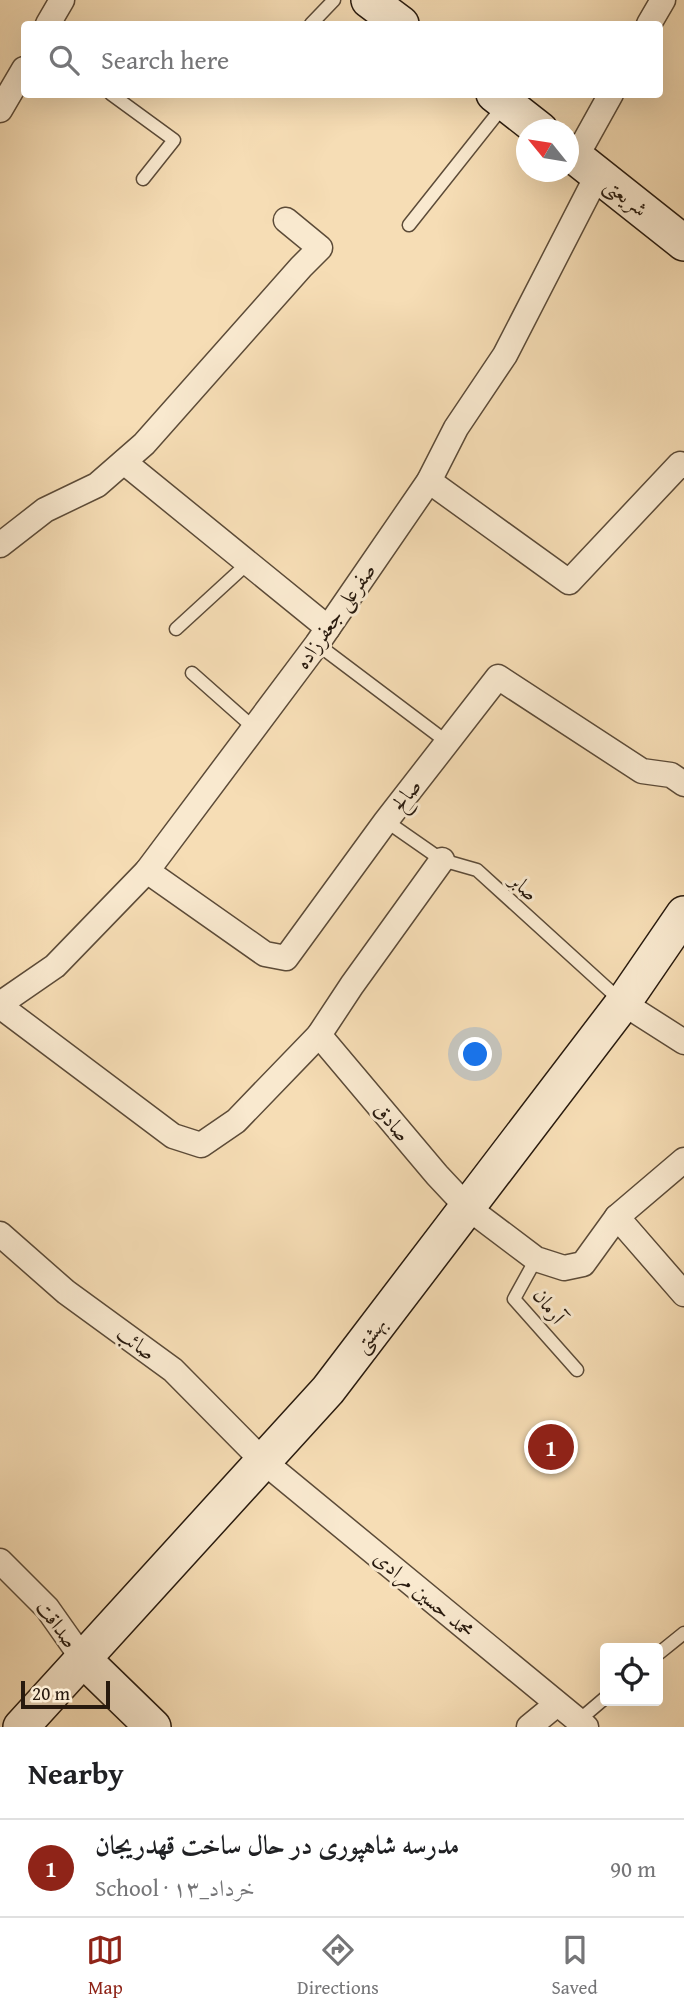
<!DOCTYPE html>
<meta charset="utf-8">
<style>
body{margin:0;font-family:"Gentium Book Plus",Amiri,serif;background:#f2f2f2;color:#202124}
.controls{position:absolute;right:21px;bottom:21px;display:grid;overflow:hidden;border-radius:7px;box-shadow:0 7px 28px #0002}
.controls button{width:63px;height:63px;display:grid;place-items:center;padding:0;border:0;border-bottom:2px solid #e0e0e0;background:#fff;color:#202124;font:35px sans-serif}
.compass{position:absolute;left:516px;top:119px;width:63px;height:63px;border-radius:50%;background:#fff;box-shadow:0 7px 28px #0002;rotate:300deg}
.scale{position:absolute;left:21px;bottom:18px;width:89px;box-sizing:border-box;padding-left:7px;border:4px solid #281a0e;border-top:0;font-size:19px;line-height:24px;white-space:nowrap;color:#281a0e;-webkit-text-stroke:5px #f9e9cf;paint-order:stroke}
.you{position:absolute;left:476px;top:1055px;width:24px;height:24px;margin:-18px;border:5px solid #fff;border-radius:50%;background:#1a73e8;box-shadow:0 0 0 10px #1a73e833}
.badge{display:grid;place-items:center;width:46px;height:46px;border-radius:50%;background:#8f2418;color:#fff;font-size:23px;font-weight:700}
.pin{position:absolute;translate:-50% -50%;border:4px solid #fff;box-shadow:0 2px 7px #0006}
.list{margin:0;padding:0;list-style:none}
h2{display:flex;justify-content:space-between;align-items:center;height:91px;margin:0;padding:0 28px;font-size:30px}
h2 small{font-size:23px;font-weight:400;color:#757577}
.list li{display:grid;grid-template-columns:46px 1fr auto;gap:21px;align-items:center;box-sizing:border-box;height:98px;padding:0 28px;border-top:2px solid #e0e0e0}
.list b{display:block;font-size:26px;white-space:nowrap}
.list p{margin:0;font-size:23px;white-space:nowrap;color:#757577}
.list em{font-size:23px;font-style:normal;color:#757577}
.icon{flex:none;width:38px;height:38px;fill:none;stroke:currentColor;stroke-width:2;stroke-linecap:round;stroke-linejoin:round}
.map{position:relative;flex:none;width:684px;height:1727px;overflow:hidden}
.search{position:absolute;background:#fff;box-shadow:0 7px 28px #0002;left:21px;right:21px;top:21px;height:77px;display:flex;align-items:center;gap:18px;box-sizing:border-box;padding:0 24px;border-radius:7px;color:#757577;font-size:26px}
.sheet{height:189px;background:#fff}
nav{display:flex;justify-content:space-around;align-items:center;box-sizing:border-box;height:98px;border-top:2px solid #e0e0e0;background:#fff;font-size:19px;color:#757577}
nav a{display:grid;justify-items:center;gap:4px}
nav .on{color:#8f2418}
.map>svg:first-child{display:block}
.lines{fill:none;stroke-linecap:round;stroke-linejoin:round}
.lane-casing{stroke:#5c4b38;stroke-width:15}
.street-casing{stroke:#5c4b38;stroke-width:27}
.secondary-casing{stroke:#281a0e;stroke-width:38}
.lane{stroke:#f9e9cf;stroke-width:12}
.street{stroke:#f9e9cf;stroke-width:24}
.secondary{stroke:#f9e9cf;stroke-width:35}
.labels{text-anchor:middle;stroke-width:6;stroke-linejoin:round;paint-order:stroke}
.street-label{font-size:21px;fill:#281a0e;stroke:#f9e9cf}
</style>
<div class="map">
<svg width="684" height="1727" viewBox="0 0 684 1727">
<rect width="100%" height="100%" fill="#f6ddb5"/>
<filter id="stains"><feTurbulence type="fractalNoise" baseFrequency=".00286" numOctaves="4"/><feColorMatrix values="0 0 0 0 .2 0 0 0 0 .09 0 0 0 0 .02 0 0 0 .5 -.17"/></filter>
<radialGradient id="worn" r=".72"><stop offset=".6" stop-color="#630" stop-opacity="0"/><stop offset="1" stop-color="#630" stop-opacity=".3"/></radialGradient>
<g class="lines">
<!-- lane casing -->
<g class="lane-casing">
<g id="lane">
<path d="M311 24 334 0"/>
<path d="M111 94 174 140 143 179"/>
<path d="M409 225 505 104"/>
<path d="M176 629 248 563"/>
<path d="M317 644 447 742"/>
<path d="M192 673 254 728"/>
<path d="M386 821 442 860 477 870 620 1000"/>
<path d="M536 1259 514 1299 577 1370"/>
<path d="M658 1654 684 1633"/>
<path d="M578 1721 605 1698"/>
</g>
</g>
<!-- street casing -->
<g class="street-casing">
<g id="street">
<path d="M48 24 62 0"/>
<path d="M649 24 663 0"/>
<path d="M0 110 24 69"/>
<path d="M576 157 611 94"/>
<path d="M124 462 328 628"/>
<path d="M429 481 569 582 680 464 684 466"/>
<path d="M0 545 45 510 97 485 144 444 301 267 320 248 286 220"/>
<path d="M147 871 265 954 286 958 386 821 498 677 642 771 671 775 684 784"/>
<path d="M623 1003 684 1042"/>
<path d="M0 1004 55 966 147 871 317 644 429 481 456 428 505 355 598 174"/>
<path d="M0 1006 173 1136 201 1145 236 1121 319 1035 352 985 442 860"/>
<path d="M319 1035 437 1175 467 1207 536 1259 564 1268 583 1264 617 1217 684 1160"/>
<path d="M617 1217 684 1294"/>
<path d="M0 1234 66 1292 173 1370 263 1461 586 1727"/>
<path d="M0 1561 47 1608 83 1659"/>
<path d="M529 1727 557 1704"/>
</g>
</g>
<!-- secondary casing -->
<g class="secondary-casing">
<g id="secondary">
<path d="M369 0 401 24"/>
<path d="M494 94 540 130"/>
<path d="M568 151 684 243"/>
<path d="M83 1659 153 1727"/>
<path d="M21 1727 328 1390 623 1003 684 914"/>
</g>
</g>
<!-- lane -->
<use href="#lane" class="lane"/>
<!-- street -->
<use href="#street" class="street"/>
<!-- secondary -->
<use href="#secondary" class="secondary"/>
</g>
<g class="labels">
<!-- street labels -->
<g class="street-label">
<text transform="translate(626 197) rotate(38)" y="7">شریعتی</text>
<text transform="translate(335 616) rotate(-55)" y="7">صفرعلی جعفرزاده</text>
<text transform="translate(406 795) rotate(-52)" y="7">صالح</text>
<text transform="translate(524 887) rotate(42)" y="7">صابر</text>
<text transform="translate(392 1122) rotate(50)" y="7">صادق</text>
<text transform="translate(549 1306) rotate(53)" y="7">آرمان</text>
<text transform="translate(370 1335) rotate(-53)" y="7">بهشتی</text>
<text transform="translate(136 1343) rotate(36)" y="7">صائب</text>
<text transform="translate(424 1594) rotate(40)" y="7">محمد حسین مرادی</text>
<text transform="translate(57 1624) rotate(53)" y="7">صداقت</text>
</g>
</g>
<rect width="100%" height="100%" filter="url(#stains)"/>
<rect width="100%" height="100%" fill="url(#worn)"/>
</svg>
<div class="controls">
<button><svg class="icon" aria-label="locate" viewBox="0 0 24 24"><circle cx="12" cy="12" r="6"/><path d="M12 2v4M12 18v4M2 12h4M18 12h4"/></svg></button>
</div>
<svg class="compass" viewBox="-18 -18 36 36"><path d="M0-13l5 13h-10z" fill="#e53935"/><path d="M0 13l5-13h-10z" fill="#757577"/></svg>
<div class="scale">20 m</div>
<div class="you"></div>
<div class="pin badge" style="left:551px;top:1447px">1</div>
<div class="search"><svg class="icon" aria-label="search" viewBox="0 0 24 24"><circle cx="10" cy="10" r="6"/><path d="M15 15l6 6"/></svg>Search here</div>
</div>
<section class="sheet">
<h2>Nearby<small></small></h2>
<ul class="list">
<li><span class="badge">1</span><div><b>مدرسه شاهپوری در حال ساخت قهدریجان</b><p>School · ۱۳_خرداد</p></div><em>90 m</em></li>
</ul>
</section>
<nav>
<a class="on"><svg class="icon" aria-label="map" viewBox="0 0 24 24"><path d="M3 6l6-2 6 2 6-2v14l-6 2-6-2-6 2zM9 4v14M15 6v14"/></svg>Map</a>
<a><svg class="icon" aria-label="directions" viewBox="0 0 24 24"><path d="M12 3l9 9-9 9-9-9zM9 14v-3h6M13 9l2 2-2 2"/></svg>Directions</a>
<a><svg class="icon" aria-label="saved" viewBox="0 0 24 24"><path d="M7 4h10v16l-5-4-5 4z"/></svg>Saved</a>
</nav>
